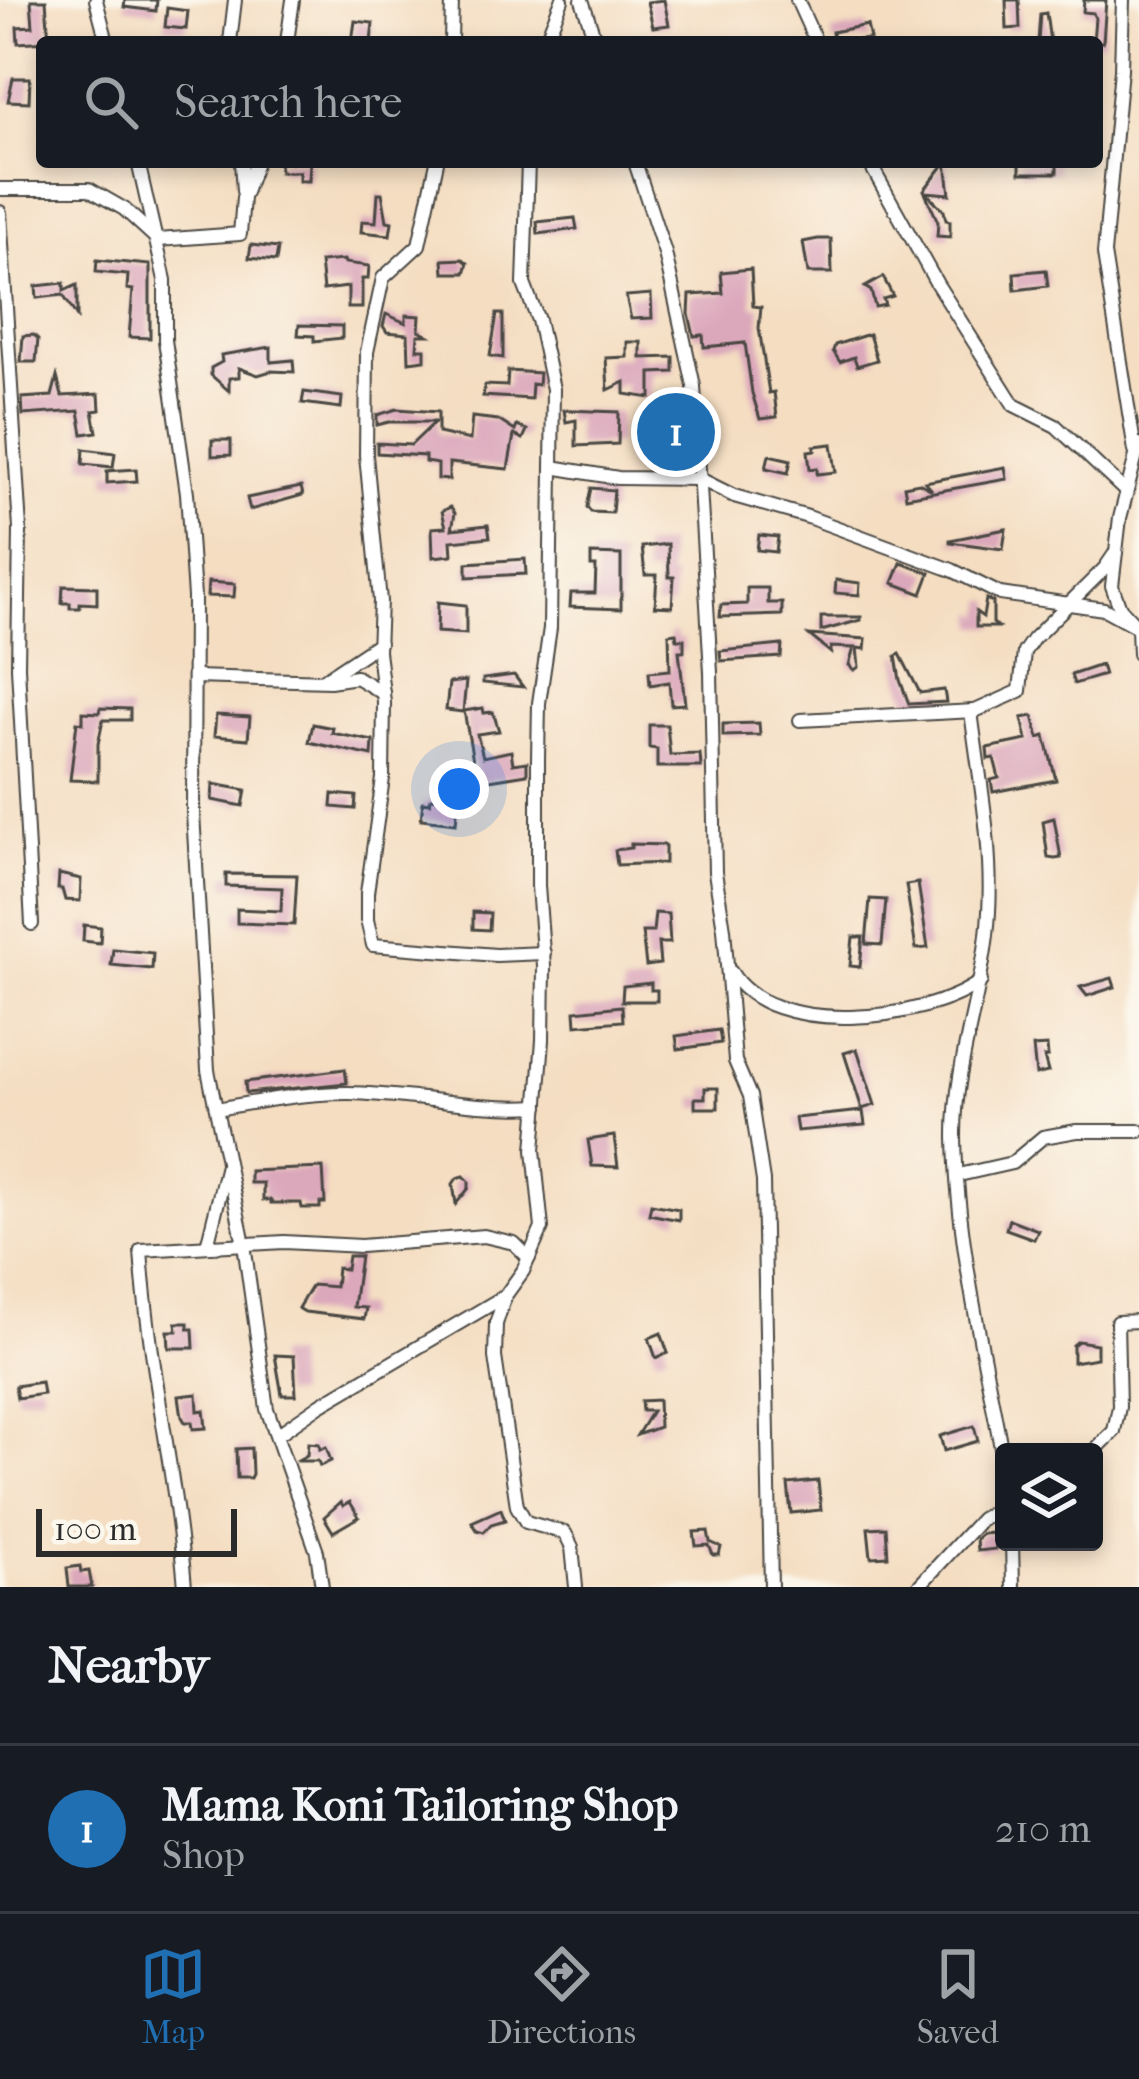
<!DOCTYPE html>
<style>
body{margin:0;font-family:"IM FELL French Canon",serif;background:#20242c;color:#f1f3f6}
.controls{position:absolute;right:36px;bottom:36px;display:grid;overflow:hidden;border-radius:12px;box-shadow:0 6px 18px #0003}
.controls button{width:108px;height:108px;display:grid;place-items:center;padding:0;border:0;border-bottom:3px solid #363941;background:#171b24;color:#f1f3f6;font:60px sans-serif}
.scale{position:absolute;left:36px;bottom:30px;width:201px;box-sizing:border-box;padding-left:12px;border:6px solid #2b2b2b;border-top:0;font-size:33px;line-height:42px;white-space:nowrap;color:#2b2b2b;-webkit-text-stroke:9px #fbf7ec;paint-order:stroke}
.you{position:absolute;left:459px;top:789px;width:42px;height:42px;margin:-30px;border:9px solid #fff;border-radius:50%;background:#1a73e8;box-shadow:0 0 0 18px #1a73e833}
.badge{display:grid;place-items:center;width:78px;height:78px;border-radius:50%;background:#1f6fb2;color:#fff;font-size:39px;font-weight:700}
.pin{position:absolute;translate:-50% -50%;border:6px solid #fff;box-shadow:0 3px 12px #0006}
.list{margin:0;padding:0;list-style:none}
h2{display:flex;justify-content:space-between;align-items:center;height:156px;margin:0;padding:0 48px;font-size:51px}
h2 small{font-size:39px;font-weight:400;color:#9ea1a6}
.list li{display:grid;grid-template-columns:78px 1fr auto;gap:36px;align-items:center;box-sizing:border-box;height:168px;padding:0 48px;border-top:3px solid #363941}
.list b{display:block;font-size:45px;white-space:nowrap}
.list p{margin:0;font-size:39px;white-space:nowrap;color:#9ea1a6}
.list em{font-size:39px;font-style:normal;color:#9ea1a6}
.icon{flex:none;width:66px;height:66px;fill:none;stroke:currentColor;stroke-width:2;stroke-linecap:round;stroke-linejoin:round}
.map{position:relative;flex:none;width:1139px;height:1587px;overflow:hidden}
.search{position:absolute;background:#171b24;box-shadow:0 6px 18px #0003;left:36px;right:36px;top:36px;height:132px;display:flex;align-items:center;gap:30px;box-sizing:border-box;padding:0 42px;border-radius:12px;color:#9ea1a6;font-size:45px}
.sheet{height:324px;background:#171b24}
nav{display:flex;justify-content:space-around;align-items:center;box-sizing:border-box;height:168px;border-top:3px solid #363941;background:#171b24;font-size:33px;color:#9ea1a6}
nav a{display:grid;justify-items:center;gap:6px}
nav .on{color:#1f6fb2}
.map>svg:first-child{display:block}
.building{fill:#dba7bb}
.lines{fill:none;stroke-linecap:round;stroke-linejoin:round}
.minor-casing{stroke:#494642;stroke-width:16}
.minor{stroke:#fff;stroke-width:12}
</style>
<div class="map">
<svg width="1139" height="1587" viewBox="0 0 1139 1587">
<rect width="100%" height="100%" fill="#fbf7ec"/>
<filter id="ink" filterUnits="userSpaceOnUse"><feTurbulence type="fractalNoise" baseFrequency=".00833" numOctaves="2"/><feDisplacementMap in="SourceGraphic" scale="24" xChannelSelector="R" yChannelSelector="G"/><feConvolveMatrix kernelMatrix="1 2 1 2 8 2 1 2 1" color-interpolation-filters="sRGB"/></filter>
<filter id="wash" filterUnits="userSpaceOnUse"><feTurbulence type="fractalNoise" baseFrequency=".004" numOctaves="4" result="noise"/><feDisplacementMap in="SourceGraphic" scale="48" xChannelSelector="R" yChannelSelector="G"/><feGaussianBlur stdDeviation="2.7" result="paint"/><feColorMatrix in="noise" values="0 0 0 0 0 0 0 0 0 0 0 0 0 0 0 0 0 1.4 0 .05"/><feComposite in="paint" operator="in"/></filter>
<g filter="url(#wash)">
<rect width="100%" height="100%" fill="#f4ddc1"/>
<g id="blocks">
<!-- building -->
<g class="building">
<path d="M31 0H46L49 41 18 43 17 27 33 26Z"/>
<path d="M125 0H157L156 11 124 7Z"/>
<path d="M664 0 669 25 653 27 647 2Z"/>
<path d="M1006 0H1019L1020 28 1007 29Z"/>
<path d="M1084 0H1106L1103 42H1093L1095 18 1093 13 1083 12Z"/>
<path d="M167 8 188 11 186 29 165 27Z"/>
<path d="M1046 13 1050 42H1038L1040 14Z"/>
<path d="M355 21 373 23 371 42H352Z"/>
<path d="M867 25 870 39 833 42 832 32Z"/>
<path d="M13 78H30L29 102 8 101Z"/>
<path d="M279 162H310L309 181H299V172H280Z"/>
<path d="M946 162 950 194 926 192 944 211 946 220 950 221V237L937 236 938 222 924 190Z"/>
<rect x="1020" y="162" width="37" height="11"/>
<path d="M378 193H382L387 221 392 222 390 235 361 232 362 221 376 222Z"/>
<path d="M575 218 577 229 538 234 537 222Z"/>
<path d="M818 239H831L832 273H808L803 242Z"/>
<path d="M251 245 278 248 276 261 249 258Z"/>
<path d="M463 259 468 263 465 273H444L443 260Z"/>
<path d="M97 260 150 265V338L129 337 133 290 127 289 128 275 96 272Z"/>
<path d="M344 260 345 263 369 266 368 279H362V308H348V287L323 290 320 262Z"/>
<path d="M751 269 753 306 761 307 759 328 769 393 774 392 777 417 760 419 752 393 745 343 704 347 703 335 694 336 689 314 690 295 723 293 721 272Z"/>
<path d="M1046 270 1048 286 1015 290 1014 273Z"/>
<path d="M883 277 893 296 883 299 885 305 875 307 871 291 865 287Z"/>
<path d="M64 283V291L77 285V317L63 295 37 298 36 286Z"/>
<path d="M651 294 652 318 631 319 626 296Z"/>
<path d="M386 314 406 323V315L420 316 419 330 428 335H418L417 349H425V360L409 362 408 334 387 332 383 326Z"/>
<path d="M497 314H503V358L490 356Z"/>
<path d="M299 325 342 326V338L314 341V336L298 335Z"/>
<path d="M869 334 877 360 857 366 854 357 840 362 833 351 835 345Z"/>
<path d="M34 335 38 339 36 362H21L23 336Z"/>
<path d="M627 342H641V358L674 357V372L651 373V398L625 394V382L608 390 606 358 627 357Z"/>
<path d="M271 347V362L293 360 294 372 271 371 258 375 239 368V377L229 378V391L211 375V368L222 362 221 355Z"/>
<path d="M508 371 539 373 538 385 532 384 531 399 483 396 485 385 507 386Z"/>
<path d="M57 377 62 396 99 394 100 410 93 411 97 432 83 434 79 411 23 415 22 398 52 396Z"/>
<path d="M304 392 342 397 341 408 302 403Z"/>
<path d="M397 409 438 412V433L470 440 472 417 498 420 515 431 517 426 527 430 523 439 514 435 508 469 449 463V480L438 479V464L425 462V456L377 453V443L411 445 435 422H389L377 425V415Z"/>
<path d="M564 410 619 412 618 444 576 446V420L566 422Z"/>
<path d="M661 413 672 414 666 468H660Z"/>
<path d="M212 440H231V455L212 456Z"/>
<path d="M832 444 836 472 817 474V468L810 469 808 451 815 450 814 446Z"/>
<path d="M84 449 115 453 113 467 83 464Z"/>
<path d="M769 455 791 460 788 473 766 468Z"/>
<path d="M1005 467 1007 479 906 497 904 486 919 483 932 490 925 482Z"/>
<path d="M136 469 137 481 107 483V471Z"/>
<path d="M301 487 303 495 250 510 247 498Z"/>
<path d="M591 488 614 490 612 513 591 512 587 507Z"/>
<path d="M451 507 455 513 452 529 488 525 490 537 451 541 452 555 433 557 432 528 446 527 442 511Z"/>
<path d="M1006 529 1003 549 950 542V540Z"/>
<path d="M759 535 778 537 776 552 757 550Z"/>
<path d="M668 544 669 577H674L672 607 655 606 657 575H645L642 547Z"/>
<path d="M591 554 621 555V609L570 607 571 593H595L596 566H591Z"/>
<path d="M525 559 526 574 467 577V563Z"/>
<path d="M901 563 930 573 922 594 893 583Z"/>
<path d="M836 580 860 583 859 595 835 593Z"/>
<path d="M208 582 235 584 234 597 207 596Z"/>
<path d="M63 586 97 587V604L80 603V608H70V603H62Z"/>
<path d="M747 588H768V603H782V615L720 617 721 605 747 604Z"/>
<path d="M986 599 993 602V623L998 627H976V612L983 617Z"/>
<path d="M438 602 466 605V634L437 632Z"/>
<path d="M821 617H861V620L821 631Z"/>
<path d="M676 633 677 639H684V651H679L685 704 671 705 669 682 650 685 649 672 670 670 669 634Z"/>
<path d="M809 635 866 639 865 649 857 648 859 667 854 670 849 665 854 648 831 647V653Z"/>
<path d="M782 645 781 657 721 661 720 651Z"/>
<path d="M900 654 920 693 944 690 946 702 909 704 900 680 896 656Z"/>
<path d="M1101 665 1104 675 1074 684 1071 675Z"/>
<path d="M514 675 523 687 483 683V679Z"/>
<path d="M466 681 463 712 446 710 449 683Z"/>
<path d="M100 708 130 709V720H103L98 744V781L70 780 77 722 83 723V712L99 713Z"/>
<path d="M483 708 484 713 493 712 499 731 477 734 483 757 511 751 513 764 527 762V774L477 782 464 711Z"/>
<path d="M216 715 250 717 248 739 214 736Z"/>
<path d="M1033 716 1039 738 1045 736 1056 780 993 792 991 780 999 778 994 758 988 759 987 748 1027 740 1022 718Z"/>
<path d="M759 723 760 735 723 736V724Z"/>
<path d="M313 724 333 728 332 733 373 741 372 756 309 742Z"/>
<path d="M649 725H667L670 755 700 754 701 767H657V749L649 748Z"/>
<path d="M213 784 246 790 243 806 212 800Z"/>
<path d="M333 794 356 796 355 809 332 807Z"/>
<path d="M431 798 458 801 456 823 421 819 423 802 430 803Z"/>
<path d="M1054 818 1061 858 1055 859 1048 858 1043 821Z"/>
<path d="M631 844 665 845V863L617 865 615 850 631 848Z"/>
<path d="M59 874 81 879 80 901 65 900 62 889H58Z"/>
<path d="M226 874 297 875 294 925 237 923V909L281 911 282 888 226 886Z"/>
<path d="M918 883 928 948 916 949 906 885Z"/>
<path d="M870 899 886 900 882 945 866 944Z"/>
<path d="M473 912 490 913 489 930 473 929Z"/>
<path d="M655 913 668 914 670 943H658L660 964 646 966 642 932H653Z"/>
<path d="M84 925 101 927 100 943 83 941Z"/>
<path d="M853 937H863L860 967 850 966Z"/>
<path d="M113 949 153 953 152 969 111 965Z"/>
<path d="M1112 978 1115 987 1087 996 1080 987Z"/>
<path d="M651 983V990H657V1001H622L623 986Z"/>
<path d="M622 1006 623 1021 576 1025 575 1011Z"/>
<path d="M719 1030 721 1043 678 1049 676 1036Z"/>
<path d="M1047 1046 1048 1057H1044L1048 1072 1036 1075 1033 1047Z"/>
<path d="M857 1049 875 1105 862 1109 844 1053Z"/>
<path d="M345 1069 347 1083 246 1093 245 1082Z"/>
<path d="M705 1088H718V1108H695V1098H705Z"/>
<path d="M863 1111 865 1125 797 1131 795 1118Z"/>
<path d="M614 1136 618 1167 592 1166 588 1140Z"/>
<path d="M323 1168 325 1203H320V1208H302L301 1203H271V1200H263V1183H250V1171Z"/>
<path d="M464 1176 469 1181V1188L456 1204 453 1184 457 1178Z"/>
<path d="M651 1204 679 1209V1220L649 1214Z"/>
<path d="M1009 1219 1038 1230 1034 1239 1006 1229Z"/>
<path d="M348 1256H360L353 1307 366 1308 364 1319 305 1312 298 1308 312 1285 335 1287 337 1268 346 1269Z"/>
<path d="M176 1323H188V1329H193L194 1348H169L168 1331H177Z"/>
<path d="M661 1333 668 1353 656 1358 649 1338Z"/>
<path d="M1078 1341 1097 1344V1358L1073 1362V1345Z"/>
<path d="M275 1355 294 1356 296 1395H282Z"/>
<path d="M41 1382 43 1394 17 1398 15 1386Z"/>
<path d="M197 1394 198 1411 204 1410 206 1428 193 1429 192 1422H185L182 1417 179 1396Z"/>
<path d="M658 1400 659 1427 637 1435 652 1411H642L641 1401Z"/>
<path d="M974 1426 978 1441 944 1451 940 1436Z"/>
<path d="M308 1443 319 1444 320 1450 326 1447 331 1461 320 1466 318 1461H296L307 1455Z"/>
<path d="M251 1448 252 1474 250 1478H237L236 1449Z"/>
<path d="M818 1481 821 1510 791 1513 788 1484Z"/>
<path d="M341 1502 343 1506 350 1502 359 1517 333 1532 324 1517Z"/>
<path d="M501 1509 505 1520 491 1524 484 1532 477 1530 472 1522Z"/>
<path d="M886 1527 888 1556 871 1557 868 1528Z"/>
<path d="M708 1531 710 1542 721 1547 719 1555H713L709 1545 696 1546 694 1532Z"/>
<path d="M993 1533 995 1549 977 1551 976 1539 982 1534Z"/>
<path d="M80 1566 81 1572 89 1571 92 1587H69L67 1568Z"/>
</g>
</g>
</g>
<g filter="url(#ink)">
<use href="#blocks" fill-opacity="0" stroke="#494642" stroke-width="3"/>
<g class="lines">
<!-- minor casing -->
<g class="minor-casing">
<g id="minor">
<path d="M96 0 107 42"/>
<path d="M582 0 596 42"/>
<path d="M797 0 816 42"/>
<path d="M1123 0 1121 69 1104 254 1135 451"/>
<path d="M230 42 235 0"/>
<path d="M287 42 293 0"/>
<path d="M451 42 452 0"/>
<path d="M545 42 562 0"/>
<path d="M138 162 165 280V340L187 493 194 597 193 813 208 1070 244 1244 267 1409 317 1552 322 1587"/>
<path d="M241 162 243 191"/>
<path d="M437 162 419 245 383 278 367 352 366 455 380 601 378 651 384 702 383 778 367 893V920L373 945 496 955 544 953"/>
<path d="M528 162 524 284 538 320 553 389 550 628 539 703 538 759V886L544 966 543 1040 534 1150 542 1228 523 1271 505 1296 496 1324 495 1357 517 1506 526 1522 565 1533 572 1547 576 1587"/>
<path d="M635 162 665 253 694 386 711 672 715 872 724 929 735 1061 750 1096 763 1181 771 1587"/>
<path d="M869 162 937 284 1014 405 1056 426 1125 491"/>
<path d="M0 189H89L124 209 158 240 240 234 243 198 256 162"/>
<path d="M0 212 20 529 18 667 32 924"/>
<path d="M1139 444 1120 518 1112 586 1120 608 1138 628 1139 654"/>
<path d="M552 467 618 478 700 479 734 496 808 517 952 570 1000 594 1104 609 1139 628"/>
<path d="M194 677 330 681 356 677 383 693"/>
<path d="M323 680 379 643"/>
<path d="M971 711C979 777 993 845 989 912 985 987 954 1062 955 1138 957 1245 985 1359 1004 1464"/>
<path d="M800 720 975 711 1020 691 1024 652 1033 639 1105 568 1116 552"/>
<path d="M731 972C770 1039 926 1022 981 981"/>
<path d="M217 1109C260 1101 304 1093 348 1093 412 1094 474 1110 538 1106"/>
<path d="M959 1175 1012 1163 1043 1137 1077 1131H1139"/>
<path d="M207 1246 227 1165"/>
<path d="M277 1435 320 1405 505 1296"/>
<path d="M1093 1452 1114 1431 1119 1407 1117 1322 1139 1321"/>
<path d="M1012 1542 1013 1587"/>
<path d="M185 1587C176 1474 148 1363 141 1250L284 1242 361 1246 484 1236 514 1243 529 1258"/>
<path d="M918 1587 981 1519 1004 1506"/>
</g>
</g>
<!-- minor -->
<use href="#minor" class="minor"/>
</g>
</g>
</svg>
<div class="controls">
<button><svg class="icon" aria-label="layers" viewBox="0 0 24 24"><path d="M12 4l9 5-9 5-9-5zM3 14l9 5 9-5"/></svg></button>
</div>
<div class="scale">100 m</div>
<div class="you"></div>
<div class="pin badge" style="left:676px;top:432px">1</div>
<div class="search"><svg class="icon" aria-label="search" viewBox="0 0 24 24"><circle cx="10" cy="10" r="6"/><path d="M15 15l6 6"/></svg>Search here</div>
</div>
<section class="sheet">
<h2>Nearby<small></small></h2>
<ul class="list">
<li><span class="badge">1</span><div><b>Mama Koni Tailoring Shop</b><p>Shop</p></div><em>210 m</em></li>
</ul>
</section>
<nav>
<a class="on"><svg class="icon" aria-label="map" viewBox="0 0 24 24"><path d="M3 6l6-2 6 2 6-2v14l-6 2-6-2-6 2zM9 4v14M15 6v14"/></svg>Map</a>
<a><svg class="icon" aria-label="directions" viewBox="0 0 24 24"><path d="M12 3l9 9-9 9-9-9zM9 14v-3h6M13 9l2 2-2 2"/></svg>Directions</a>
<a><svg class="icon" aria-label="saved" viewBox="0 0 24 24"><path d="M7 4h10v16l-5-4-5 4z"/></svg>Saved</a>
</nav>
